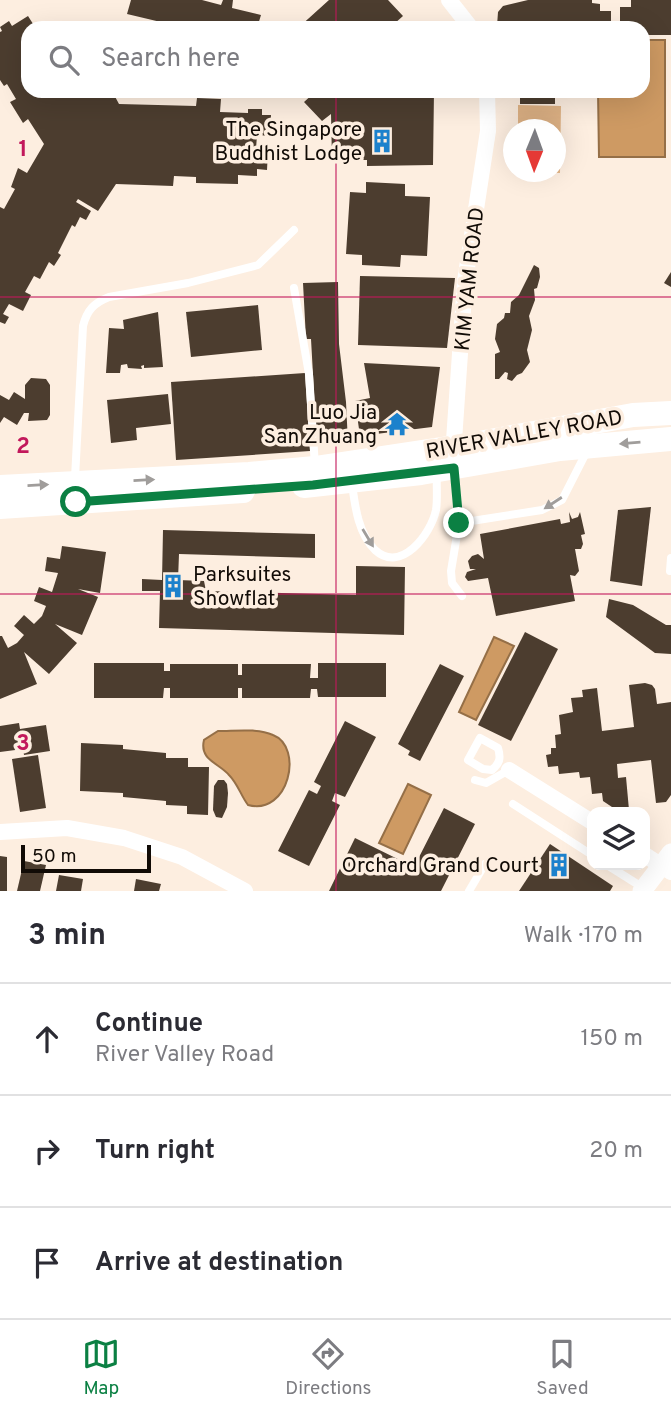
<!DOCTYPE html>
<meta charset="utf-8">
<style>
body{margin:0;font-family:Overpass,sans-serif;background:#f2f2f3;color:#2b2b33}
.controls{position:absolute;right:21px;bottom:21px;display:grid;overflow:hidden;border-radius:14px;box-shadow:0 7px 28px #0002}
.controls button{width:63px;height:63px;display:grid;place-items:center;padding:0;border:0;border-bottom:2px solid #e1e1e2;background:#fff;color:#2b2b33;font:35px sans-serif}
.compass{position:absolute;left:503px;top:119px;width:63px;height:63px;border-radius:50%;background:#fff;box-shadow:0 7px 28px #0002;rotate:181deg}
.scale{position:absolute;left:21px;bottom:18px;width:130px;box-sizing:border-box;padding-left:7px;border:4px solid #110b06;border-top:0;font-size:19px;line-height:24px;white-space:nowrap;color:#110b06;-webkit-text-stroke:5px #fdeee0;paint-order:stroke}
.stop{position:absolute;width:21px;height:21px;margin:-16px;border:5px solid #0b8043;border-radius:50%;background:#fff}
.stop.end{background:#0b8043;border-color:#fff;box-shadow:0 2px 7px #0008}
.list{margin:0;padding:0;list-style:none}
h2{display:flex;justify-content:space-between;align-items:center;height:91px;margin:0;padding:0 28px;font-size:30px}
h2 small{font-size:23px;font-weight:400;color:#7c7c81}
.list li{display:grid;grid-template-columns:46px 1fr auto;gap:21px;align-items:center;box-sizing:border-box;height:112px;padding:0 28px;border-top:2px solid #e1e1e2}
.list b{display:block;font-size:26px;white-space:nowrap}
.list p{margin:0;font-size:23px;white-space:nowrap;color:#7c7c81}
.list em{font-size:23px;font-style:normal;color:#7c7c81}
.icon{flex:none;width:38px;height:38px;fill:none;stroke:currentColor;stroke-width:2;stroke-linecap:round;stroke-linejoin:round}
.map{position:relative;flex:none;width:671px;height:891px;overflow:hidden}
.search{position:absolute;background:#fff;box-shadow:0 7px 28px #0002;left:21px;right:21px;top:21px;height:77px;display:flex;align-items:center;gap:18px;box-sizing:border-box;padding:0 24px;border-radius:21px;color:#7c7c81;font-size:26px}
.sheet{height:427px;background:#fff}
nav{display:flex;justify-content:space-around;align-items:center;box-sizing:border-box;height:98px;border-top:2px solid #e1e1e2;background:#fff;font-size:19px;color:#7c7c81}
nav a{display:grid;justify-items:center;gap:4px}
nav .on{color:#0b8043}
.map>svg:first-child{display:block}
.green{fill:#e2b587}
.water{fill:#ce9a63;stroke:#956f47;stroke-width:2}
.building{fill:#4c3d2f}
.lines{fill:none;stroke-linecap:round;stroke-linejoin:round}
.service{stroke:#fff;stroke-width:8}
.minor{stroke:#fff;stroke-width:16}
.tertiary{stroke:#fff;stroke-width:19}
.primary{stroke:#fff;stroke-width:24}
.oneway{fill:#a09d9b}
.route{stroke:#0b8043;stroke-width:9}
.grid{fill:none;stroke:#c2185b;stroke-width:2;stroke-opacity:0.55}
.labels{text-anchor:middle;stroke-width:7;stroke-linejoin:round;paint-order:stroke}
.poi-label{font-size:21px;fill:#110b06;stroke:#fdeee0;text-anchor:end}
.street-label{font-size:21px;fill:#110b06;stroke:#fdeee0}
.grid-label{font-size:23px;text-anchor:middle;font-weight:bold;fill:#c2185b;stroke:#fdeee0;stroke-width:7;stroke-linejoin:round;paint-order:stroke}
</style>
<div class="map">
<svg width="671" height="891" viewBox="0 0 671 891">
<rect width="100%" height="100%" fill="#fdeee0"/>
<!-- green -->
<path class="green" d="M518 105 561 106 560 173 518 172H556V130L518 129Z"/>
<!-- water -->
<g class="water">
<path d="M643 40H665V157H599L598 91H643Z"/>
<path d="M494 637 514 646 476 720 459 712Z"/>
<path d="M218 731C236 731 257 728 273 735 304 747 289 816 248 805 241 796 238 784 229 775 219 763 199 760 204 740Z"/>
<path d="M408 784 431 795 403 854 379 843Z"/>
</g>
<!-- building -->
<g class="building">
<path d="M131 0H202L221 5 223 0H233L232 8 261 15 257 28H186L127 14Z"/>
<path d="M329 0H388L403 16 394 24 395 28H298Z"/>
<path d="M528 0H592V3L600 4V11H611V28H510L497 26 498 12 503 6Z"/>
<path d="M631 0H671V35H643V28H620V7H631Z"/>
<path d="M28 16 35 27 28 28V41L24 43 28 47V91H112L119 104 196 106 197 98 221 99 220 112 248 113V109H262V115H271L270 136 257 135 256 149 268 150 267 170 257 169V176L238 175V184L196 183V177L174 176 173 186 116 184 98 211 78 199 76 202 91 211 86 220 80 217 75 227 72 225 58 253 61 255 54 266 49 262 40 279 34 276 25 292 31 295 23 311 9 304 3 314 9 317 5 324 0 322V207L4 209 15 189 11 187 18 168 27 173 44 144 28 119 23 123 10 102 16 99 7 84 4 86 0 80V32L2 31 0 27 9 21 12 26Z"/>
<path d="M311 91H434L433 165 367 166V160H332L331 114 322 121 304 102 314 93Z"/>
<rect x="520" y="91" width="35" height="13"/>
<path d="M366 182 405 184V196L430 197 427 256 401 255 400 267 362 265V255L346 254 350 192 366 193Z"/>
<path d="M534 265 539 268 540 277 537 288 534 289 535 300 529 316 532 330 527 350 530 362 522 373 517 375 512 381 507 379 508 373 505 372 499 379H495V354L500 352 495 339 497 324 504 318 505 313H510L511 302 519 295Z"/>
<path d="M671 272V287L664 283Z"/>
<path d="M360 276 455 278 447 348 358 345Z"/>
<path d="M338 282 339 344 346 402 348 443 317 446 311 339H306L303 283Z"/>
<path d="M258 305 262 350 191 357 186 312Z"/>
<path d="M158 312 163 367 144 368V365L141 366 142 369 128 368 127 364 121 365 120 373H106L109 328 124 329 123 320Z"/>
<path d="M364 363 440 367 432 427 360 436 355 401 370 398Z"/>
<path d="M305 373 310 451 176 460 171 382Z"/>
<path d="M31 378 46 379 50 385V415L47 420 28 421 29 413H24L17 425 4 417 0 423V395L9 400 14 392 25 399V385Z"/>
<path d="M168 394 171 424 136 428 137 440 111 443 107 400Z"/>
<path d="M651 507 642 586 610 581 618 510Z"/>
<path d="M569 512 572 519 578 517 580 512 585 534 581 535 583 544 581 549H575L579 571 575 576 570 575 575 601 496 616 488 578 468 581 465 577 467 572 476 569H470L468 561 472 556 478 554 484 559 480 534 560 519 561 524 570 522Z"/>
<path d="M163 530 315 534V558L179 554 178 580 204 581 206 591 356 595V566L405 567 404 635 159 628 160 591H142V579L162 580Z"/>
<path d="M62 546 106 552 100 593 78 589 98 597 82 635 55 624 77 643 49 674 24 652 37 684 0 699V636H2L8 648 17 643 24 635 14 626 24 615 34 624 42 616 46 606 34 601 39 587 52 592 58 573 45 571 47 557 60 559Z"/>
<path d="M609 599 633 605 666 625H671V654L655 653 606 617Z"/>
<path d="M525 632 558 649 511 741 478 725Z"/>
<path d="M94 663H164V671H170V664H238V675H242V664H311L310 678H318V663H386V697H318L317 689H311L310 698H242V688H238V698H170V688H164L163 698H94Z"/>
<path d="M440 664 464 676 420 761 408 755 410 751 398 744Z"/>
<path d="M645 683 652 685 655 689 657 704 671 702V795L666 802 656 803 651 760 617 764 618 778 626 777 629 810 618 811 603 801 602 793 592 794 590 777 580 778 579 772 559 774 558 766 548 767 546 755 551 754V748H556L555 735 561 734 559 715 573 712 571 698 583 697 582 690 597 688 602 731 634 727 629 685Z"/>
<path d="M345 721 376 737 345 797 335 793 332 801 340 805 309 866 278 851 309 790 317 794 321 786 314 782Z"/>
<path d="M19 723 20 729 46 725 50 751 24 755 23 749 0 752V726Z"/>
<path d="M81 743 123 745V749L166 753V758H188V767H209L208 815 187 814V806L166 805V801L123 797V793L80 791Z"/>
<path d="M38 755 46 808 20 812 12 759Z"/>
<path d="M218 780H224L227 784 228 793 227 807 222 818 216 817 213 810 214 786Z"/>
<path d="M444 808 475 824 441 891H329L355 838 414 867Z"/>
<path d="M550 844 613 886 610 891H519Z"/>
<path d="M0 856 7 857V891H0Z"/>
<path d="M24 861 46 865 40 891H17Z"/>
<path d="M59 875 83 879 81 891H56Z"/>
<path d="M136 879 161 884 159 891H134Z"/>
</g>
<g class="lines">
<!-- service -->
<g class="service">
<path d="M294 288 309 374 315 466"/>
<path d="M454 471 459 523 451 571 452 583 462 596"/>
<path d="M75 478 83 326C87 310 94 303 109 297L188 283 258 265 294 230"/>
<path d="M352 484C355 506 358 533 375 550 401 574 431 534 436 510 438 498 436 484 437 472"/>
<path d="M459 523 542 510 562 500 587 451"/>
<path d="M670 571 671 558"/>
<path d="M480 738 498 748C501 758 500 763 492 770L483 769 468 760Z"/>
<path d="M475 780 486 783 509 770"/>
<path d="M513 804 592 855"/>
<path d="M607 865 642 887"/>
<path d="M469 891 485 864"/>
</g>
<!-- minor -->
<g class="minor">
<path d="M449 0 471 28"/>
<path d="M453 455 465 281 488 131 487 91"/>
<path d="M509 770 592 822"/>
<path d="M0 832 67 828 124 838 182 857 245 891"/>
<path d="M645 855 671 872"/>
</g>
<!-- tertiary -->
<path class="tertiary" d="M642 891 671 853"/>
<!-- primary -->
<g class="primary">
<path d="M304 486 421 473 560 449 671 439"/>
<path d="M0 487 249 474 315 468 468 445 633 415 671 413"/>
<path d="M0 507 243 491"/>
</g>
</g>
<!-- one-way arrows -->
<defs><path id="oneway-solid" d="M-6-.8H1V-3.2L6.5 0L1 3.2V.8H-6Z" transform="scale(1.75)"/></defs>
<g class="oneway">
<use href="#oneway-solid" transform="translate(630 443) rotate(175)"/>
<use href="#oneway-solid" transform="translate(144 480) rotate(-3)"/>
<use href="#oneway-solid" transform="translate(38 485) rotate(-3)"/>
<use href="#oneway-solid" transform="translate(553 503) rotate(147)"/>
<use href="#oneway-solid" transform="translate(368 538) rotate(59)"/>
</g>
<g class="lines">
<!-- route -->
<path class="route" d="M76 502 313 485 454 468 459 523"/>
</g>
<!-- grid -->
<path class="grid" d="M336 0V28M336 91V891M0 297H671M0 594H671"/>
<!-- icons -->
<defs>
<g id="building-bare" transform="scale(1.89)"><path d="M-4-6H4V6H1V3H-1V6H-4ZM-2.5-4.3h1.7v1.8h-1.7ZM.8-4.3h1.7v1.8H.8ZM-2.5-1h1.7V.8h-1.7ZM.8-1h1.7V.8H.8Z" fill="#1c81cc" stroke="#fdeee0" stroke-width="2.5" paint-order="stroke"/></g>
<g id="temple-bare" transform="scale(1.89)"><path d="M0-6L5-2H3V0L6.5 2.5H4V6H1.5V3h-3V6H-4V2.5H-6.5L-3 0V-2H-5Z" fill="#1c81cc" stroke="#fdeee0" stroke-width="2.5" paint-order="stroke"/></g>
</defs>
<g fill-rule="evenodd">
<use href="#building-bare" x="382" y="141"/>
<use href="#temple-bare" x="397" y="424"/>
<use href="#building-bare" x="173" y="586"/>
<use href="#building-bare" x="559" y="865"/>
</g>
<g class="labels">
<!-- poi labels -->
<g class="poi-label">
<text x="362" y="136">The Singapore<tspan x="362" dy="24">Buddhist Lodge</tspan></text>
<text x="377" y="419">Luo Jia<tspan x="377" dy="24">San Zhuang</tspan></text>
<text x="193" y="581" text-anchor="start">Parksuites<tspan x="193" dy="24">Showflat</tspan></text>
<text x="539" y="872">Orchard Grand Court</text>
</g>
<!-- street labels -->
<g class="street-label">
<text transform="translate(469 279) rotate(-84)" y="7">KIM YAM ROAD</text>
<text transform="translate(524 434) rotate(-10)" y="7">RIVER VALLEY ROAD</text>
</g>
</g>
<g class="grid-label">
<text x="23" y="156">1</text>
<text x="23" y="453">2</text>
<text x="23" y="750">3</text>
</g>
</svg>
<div class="controls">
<button><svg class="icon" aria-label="layers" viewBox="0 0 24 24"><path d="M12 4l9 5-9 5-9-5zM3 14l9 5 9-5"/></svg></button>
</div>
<svg class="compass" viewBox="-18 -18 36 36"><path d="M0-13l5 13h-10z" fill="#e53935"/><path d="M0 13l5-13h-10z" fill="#7c7c81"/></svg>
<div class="scale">50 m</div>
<div class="stop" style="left:76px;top:502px"></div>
<div class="stop end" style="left:459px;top:523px"></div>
<div class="search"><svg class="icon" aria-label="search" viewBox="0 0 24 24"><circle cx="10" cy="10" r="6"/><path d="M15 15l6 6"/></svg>Search here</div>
</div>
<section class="sheet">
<h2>3 min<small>Walk · 170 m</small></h2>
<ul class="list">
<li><svg class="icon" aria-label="ahead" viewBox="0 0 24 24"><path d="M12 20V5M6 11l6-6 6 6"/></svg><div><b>Continue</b><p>River Valley Road</p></div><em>150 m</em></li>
<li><svg class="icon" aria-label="right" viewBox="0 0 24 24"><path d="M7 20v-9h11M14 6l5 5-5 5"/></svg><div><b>Turn right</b></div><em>20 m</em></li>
<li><svg class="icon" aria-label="arrive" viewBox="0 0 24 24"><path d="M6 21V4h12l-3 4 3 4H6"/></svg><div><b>Arrive at destination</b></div></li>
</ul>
</section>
<nav>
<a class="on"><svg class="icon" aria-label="map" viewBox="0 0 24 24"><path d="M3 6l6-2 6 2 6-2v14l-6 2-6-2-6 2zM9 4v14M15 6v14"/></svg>Map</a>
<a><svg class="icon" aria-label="directions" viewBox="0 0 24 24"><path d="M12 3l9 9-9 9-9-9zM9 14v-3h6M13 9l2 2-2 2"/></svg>Directions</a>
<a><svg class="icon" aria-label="saved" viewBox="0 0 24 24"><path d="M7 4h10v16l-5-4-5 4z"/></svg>Saved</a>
</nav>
